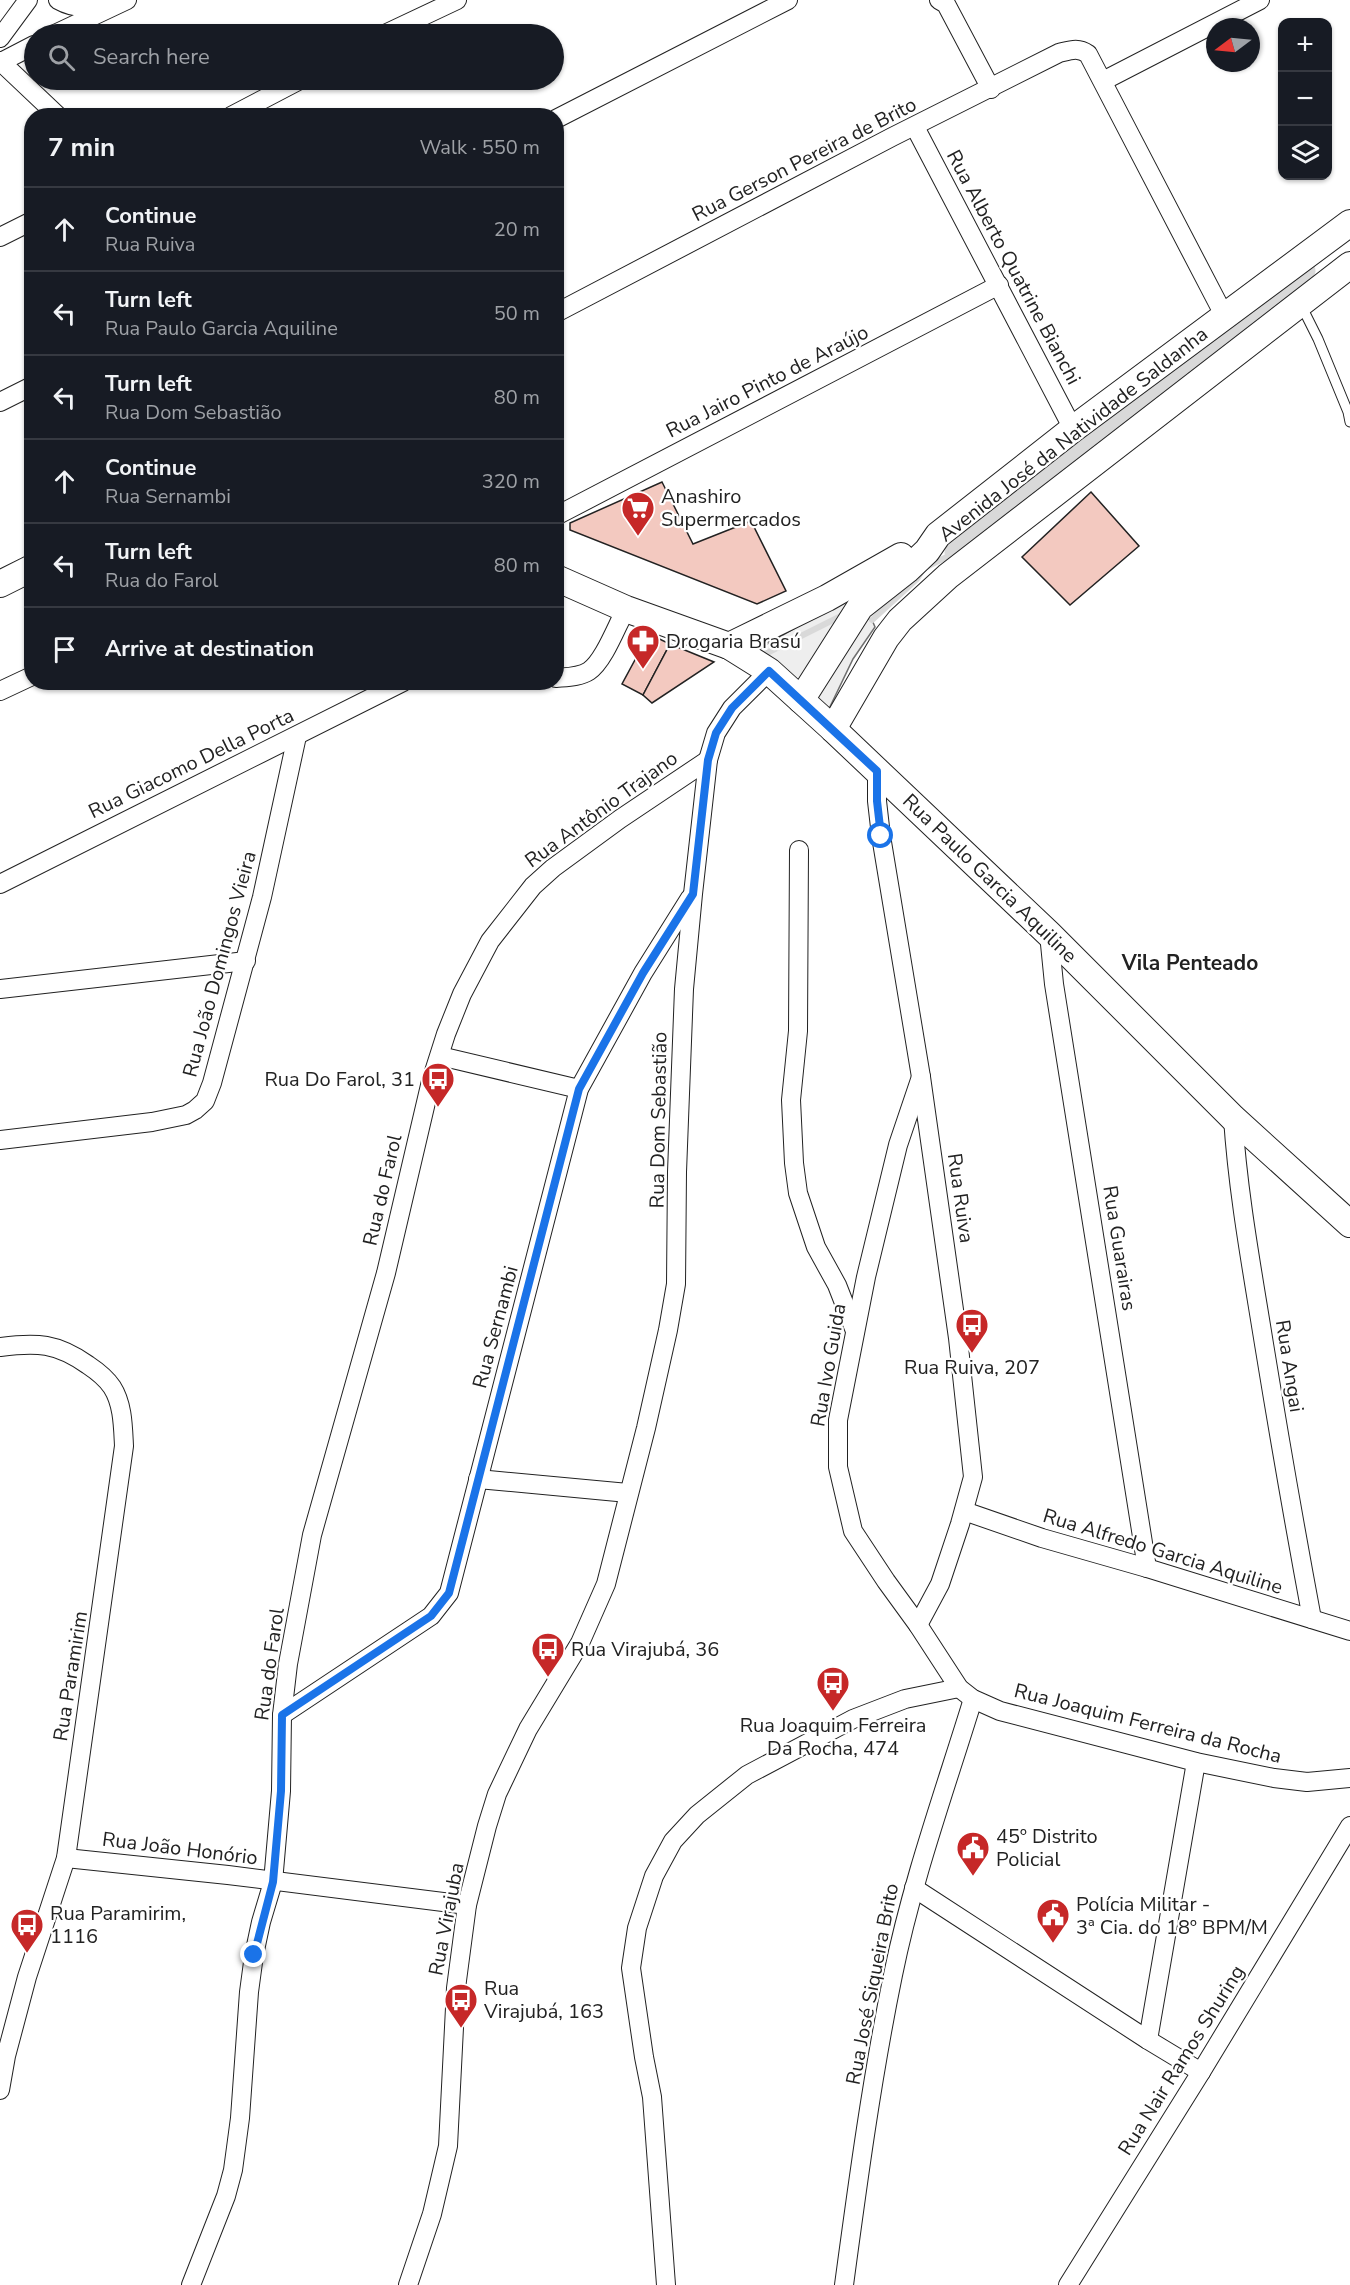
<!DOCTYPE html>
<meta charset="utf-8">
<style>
body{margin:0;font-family:"Nunito Sans",sans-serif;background:#20242c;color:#f1f3f6}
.controls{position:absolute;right:18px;top:18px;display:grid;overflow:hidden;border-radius:12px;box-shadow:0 2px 4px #0004}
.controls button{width:54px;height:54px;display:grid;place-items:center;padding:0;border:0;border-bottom:2px solid #363941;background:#171b24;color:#f1f3f6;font:30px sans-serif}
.compass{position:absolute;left:1206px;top:18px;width:54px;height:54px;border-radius:50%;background:#171b24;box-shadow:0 2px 4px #0004;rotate:254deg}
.stop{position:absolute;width:18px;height:18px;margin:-14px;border:4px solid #1a73e8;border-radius:50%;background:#fff}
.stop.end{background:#1a73e8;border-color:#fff;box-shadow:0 2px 6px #0008}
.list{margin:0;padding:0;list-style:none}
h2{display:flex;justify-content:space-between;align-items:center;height:78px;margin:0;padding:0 24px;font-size:26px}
h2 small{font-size:20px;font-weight:400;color:#9ea1a6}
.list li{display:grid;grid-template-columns:39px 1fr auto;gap:18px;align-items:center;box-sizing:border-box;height:84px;padding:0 24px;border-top:2px solid #363941}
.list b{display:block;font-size:22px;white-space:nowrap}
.list p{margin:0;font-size:20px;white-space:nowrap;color:#9ea1a6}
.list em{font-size:20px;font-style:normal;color:#9ea1a6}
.icon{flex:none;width:33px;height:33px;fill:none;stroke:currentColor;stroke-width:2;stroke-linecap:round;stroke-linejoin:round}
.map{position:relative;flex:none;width:1350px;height:2285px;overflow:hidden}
.search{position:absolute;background:#171b24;box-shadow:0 2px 4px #0004;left:24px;top:24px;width:540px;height:66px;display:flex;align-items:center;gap:15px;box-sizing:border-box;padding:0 21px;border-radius:33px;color:#9ea1a6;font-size:22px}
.panel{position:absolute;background:#171b24;box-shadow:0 2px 4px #0004;left:24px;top:108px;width:540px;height:582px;border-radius:24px}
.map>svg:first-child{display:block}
.green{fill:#eee;stroke:#6f6f6f;stroke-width:1.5}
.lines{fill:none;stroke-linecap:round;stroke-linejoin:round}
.stream{stroke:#d9d9d9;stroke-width:6}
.canal{stroke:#d9d9d9;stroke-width:21}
.building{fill:#f3c9c0;stroke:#222;stroke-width:1.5}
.lane-casing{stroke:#222;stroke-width:11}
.street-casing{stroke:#222;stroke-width:20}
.secondary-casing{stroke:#222;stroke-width:28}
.lane{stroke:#fff;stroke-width:9}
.street{stroke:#fff;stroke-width:18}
.secondary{stroke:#fff;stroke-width:26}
.route{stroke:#1a73e8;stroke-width:8}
.labels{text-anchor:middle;stroke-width:4.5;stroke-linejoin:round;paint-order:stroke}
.street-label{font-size:20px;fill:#222;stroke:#fff}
.poi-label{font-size:20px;fill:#222;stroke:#fff;text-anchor:start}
.neighbourhood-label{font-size:21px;font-weight:bold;fill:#222;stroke:#fff}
</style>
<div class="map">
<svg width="1350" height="2285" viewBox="0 0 1350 2285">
<rect width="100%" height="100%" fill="#fff"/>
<!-- green -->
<path class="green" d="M852 595 838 624 856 615 872 620 875 627 853 659 826 715 752 653Z"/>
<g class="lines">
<!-- stream -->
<g class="stream">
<path d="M872 620 917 579 924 568 955 553"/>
<path d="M765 654 845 614"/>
</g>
<!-- canal -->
<path class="canal" d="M955 553 1305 271"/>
</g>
<!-- building -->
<g class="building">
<path d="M662 482 693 544 751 521 786 591 757 604 570 530V523Z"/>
<path d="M1091 492 1139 546 1070 605 1022 557Z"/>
<path d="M649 634 670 644 643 695 622 684Z"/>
<path d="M670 644 714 662 652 703 643 695Z"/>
</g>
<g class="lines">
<!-- lane casing -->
<g class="lane-casing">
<path id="lane" d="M1301 305 1318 339 1348 412 1350 422"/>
</g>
<!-- street casing -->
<g class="street-casing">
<g id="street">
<path d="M58 0C72 8 87 9 103 5"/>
<path d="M939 0 946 4 991 89"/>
<path d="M55 34 127 0"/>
<path d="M385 34 457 0"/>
<path d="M0 38 28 0"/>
<path d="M0 61 58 116"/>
<path d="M1 62 34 45"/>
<path d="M1103 81 1260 0"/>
<path d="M231 116 300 80"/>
<path d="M556 119 788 0"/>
<path d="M915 127 1073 429"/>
<path d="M0 237 32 221"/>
<path d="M556 313 892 137 1059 53C1071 50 1078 47 1088 54L1225 317"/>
<path d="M0 402 32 386"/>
<path d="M556 516 999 285"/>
<path d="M556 678C567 677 580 677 589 671 604 661 617 625 626 609"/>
<path d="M0 691 32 676"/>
<path d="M877 771V801L881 836 921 1077 958 1338 973 1477 960 1524 940 1584 918 1625"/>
<path d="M799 850 798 1031 791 1100 794 1163 798 1193 816 1247 837 1285 855 1331"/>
<path d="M0 884 403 682"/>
<path d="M1049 934 1054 984 1147 1568"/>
<path d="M0 989 246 961"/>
<path d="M440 1056 579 1089"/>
<path d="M921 1077 898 1145 866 1277 838 1420V1467L853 1531 886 1581 918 1625 959 1688 973 1699 1000 1711 1196 1762 1274 1778 1307 1782 1350 1778"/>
<path d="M1233 1118C1238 1194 1252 1269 1264 1344 1279 1436 1295 1528 1312 1619"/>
<path d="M0 1140 152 1122 186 1115 195 1110 205 1101 212 1083 262 897 297 736"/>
<path d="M0 1347C37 1342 57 1343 88 1365 97 1371 106 1378 112 1387 123 1404 123 1427 124 1446L66 1858 27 1977 6 2056 0 2090"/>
<path d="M478 1479 628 1493"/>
<path d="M964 1511 1042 1538 1147 1568 1350 1631"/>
<path d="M282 1715 431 1616 449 1593 579 1089 643 973 690 898"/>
<path d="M66 1858 228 1875 467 1905"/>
<path d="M914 1888 1148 2040 1201 2072"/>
<path d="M1148 2040 1196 1762"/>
<path d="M191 2285 226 2196 233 2170 240 2118 249 1992 254 1955 261 1922 273 1882 281 1791 282 1715 288 1664 312 1535 386 1273 431 1081 446 1034 462 994 490 941 533 886 553 868 620 819 708 760"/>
<path d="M408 2285 432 2214 448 2146 456 1988 467 1905 487 1826 497 1794 528 1729 580 1643 606 1584 646 1428 668 1330 676 1284 677 1172 684 989 693 894 708 760 716 733 732 708 769 671"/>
<path d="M666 2285 652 2097 644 2057 631 1968 637 1928 654 1876 673 1841 697 1815 747 1775 853 1719 905 1699 959 1688"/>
<path d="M844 2285C858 2181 872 2077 893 1975 912 1881 945 1790 973 1699"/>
<path d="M1068 2285 1201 2072 1350 1826"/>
</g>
</g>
<!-- secondary casing -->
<g class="secondary-casing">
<g id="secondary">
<path d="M556 578 626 609 729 646 769 671 833 729 1049 934 1233 1118 1350 1224"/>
<path d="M0 584 32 568"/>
<path d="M729 646 827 598 901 556"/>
<path d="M801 700 860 607 907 570 927 551 938 535 1073 429 1350 223"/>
<path d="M833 729 886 638 900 620 948 576 1350 265"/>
</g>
</g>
<!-- lane -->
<use href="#lane" class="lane"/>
<!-- street -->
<use href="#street" class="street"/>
<!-- secondary -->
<use href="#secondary" class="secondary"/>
</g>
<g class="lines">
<!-- route -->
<path class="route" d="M254 1955 273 1882 281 1791 282 1715 431 1616 449 1593 579 1089 643 973 693 894 708 760 716 733 732 708 769 671 877 771V801L881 836"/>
</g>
<!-- icons -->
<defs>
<g id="supermarket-pin" transform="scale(1.725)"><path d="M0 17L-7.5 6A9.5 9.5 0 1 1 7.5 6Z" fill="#c62828" stroke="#fff"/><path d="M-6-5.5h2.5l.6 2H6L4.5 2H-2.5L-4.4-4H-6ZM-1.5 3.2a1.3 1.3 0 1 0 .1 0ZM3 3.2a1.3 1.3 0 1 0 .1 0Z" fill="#fff"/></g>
<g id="pharmacy-pin" transform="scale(1.725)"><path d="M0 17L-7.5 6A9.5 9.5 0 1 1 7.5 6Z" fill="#c62828" stroke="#fff"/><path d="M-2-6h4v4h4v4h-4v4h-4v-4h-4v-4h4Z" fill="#fff"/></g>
<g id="bus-pin" transform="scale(1.725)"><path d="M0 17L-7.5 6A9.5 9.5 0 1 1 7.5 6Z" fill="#c62828" stroke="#fff"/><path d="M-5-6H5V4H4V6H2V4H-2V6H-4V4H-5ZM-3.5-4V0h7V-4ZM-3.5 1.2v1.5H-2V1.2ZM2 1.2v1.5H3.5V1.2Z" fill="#fff"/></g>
<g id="civic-pin" transform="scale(1.725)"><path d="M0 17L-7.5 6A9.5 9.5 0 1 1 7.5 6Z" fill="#c62828" stroke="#fff"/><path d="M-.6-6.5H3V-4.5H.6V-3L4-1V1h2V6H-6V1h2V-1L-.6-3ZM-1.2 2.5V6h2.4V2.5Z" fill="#fff"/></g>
</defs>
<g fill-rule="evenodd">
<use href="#supermarket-pin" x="638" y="508"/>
<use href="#pharmacy-pin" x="643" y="641"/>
<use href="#bus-pin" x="438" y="1079"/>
<use href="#bus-pin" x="972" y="1325"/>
<use href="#bus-pin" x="548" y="1649"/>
<use href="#bus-pin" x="833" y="1683"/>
<use href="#civic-pin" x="973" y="1848"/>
<use href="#civic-pin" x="1053" y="1915"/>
<use href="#bus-pin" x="27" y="1925"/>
<use href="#bus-pin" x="461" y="2000"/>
</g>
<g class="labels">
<!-- street labels -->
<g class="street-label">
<text transform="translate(804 159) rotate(-27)" y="7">Rua Gerson Pereira de Brito</text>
<text transform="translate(1014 267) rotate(62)" y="7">Rua Alberto Quatrine Bianchi</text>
<text transform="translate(767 381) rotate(-27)" y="7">Rua Jairo Pinto de Araújo</text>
<text transform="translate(1073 434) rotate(-38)" y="7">Avenida José da Natividade Saldanha</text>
<text transform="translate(191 763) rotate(-26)" y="7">Rua Giacomo Della Porta</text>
<text transform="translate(601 809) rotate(-36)" y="7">Rua Antônio Trajano</text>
<text transform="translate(990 878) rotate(44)" y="7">Rua Paulo Garcia Aquiline</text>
<text transform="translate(219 964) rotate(-75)" y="7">Rua João Domingos Vieira</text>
<text transform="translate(658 1120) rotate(-89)" y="7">Rua Dom Sebastião</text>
<text transform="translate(382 1190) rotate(-77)" y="7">Rua do Farol</text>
<text transform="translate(961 1198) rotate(82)" y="7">Rua Ruiva</text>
<text transform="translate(1120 1248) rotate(81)" y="7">Rua Guarairas</text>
<text transform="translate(495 1327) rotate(-75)" y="7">Rua Sernambi</text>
<text transform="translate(828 1365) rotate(-80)" y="7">Rua Ivo Guida</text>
<text transform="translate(1290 1366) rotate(81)" y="7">Rua Angai</text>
<text transform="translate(1163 1551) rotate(17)" y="7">Rua Alfredo Garcia Aquiline</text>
<text transform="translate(269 1664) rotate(-82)" y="7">Rua do Farol</text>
<text transform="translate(70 1676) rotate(-81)" y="7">Rua Paramirim</text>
<text transform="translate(1148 1723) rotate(14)" y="7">Rua Joaquim Ferreira da Rocha</text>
<text transform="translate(180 1848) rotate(7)" y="7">Rua João Honório</text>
<text transform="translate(446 1919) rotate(-79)" y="7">Rua Virajuba</text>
<text transform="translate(872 1984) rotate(-79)" y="7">Rua José Siqueira Brito</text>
<text transform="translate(1181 2060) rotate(-58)" y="7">Rua Nair Ramos Shuring</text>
</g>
<!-- poi labels -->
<g class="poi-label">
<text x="661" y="503">Anashiro<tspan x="661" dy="23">Supermercados</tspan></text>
<text x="666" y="648">Drogaria Brasú</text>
<text x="415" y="1086" text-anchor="end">Rua Do Farol, 31</text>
<text x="972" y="1374" text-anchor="middle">Rua Ruiva, 207</text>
<text x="571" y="1656">Rua Virajubá, 36</text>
<text x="833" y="1732" text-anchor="middle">Rua Joaquim Ferreira<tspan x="833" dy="23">Da Rocha, 474</tspan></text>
<text x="996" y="1843">45º Distrito<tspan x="996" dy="23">Policial</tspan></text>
<text x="1076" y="1911">Polícia Militar -<tspan x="1076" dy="23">3ª Cia. do 18º BPM/M</tspan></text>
<text x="50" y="1920">Rua Paramirim,<tspan x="50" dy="23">1116</tspan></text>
<text x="484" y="1995">Rua<tspan x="484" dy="23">Virajubá, 163</tspan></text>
</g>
<!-- neighbourhood labels -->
<g class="neighbourhood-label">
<text x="1190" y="970">Vila Penteado</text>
</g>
</g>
</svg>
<div class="controls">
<button>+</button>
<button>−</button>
<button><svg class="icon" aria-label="layers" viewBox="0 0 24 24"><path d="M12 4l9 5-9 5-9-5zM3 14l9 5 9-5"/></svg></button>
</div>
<svg class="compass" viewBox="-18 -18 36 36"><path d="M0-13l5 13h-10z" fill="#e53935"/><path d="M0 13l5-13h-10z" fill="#9ea1a6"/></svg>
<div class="stop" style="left:881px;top:836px"></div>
<div class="stop end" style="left:254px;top:1955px"></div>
<div class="search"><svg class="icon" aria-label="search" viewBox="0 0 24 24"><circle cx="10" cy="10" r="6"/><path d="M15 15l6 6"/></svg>Search here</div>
<section class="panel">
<h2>7 min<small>Walk · 550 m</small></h2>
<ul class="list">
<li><svg class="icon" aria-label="ahead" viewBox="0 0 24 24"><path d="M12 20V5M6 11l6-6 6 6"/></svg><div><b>Continue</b><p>Rua Ruiva</p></div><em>20 m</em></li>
<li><svg class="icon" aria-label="left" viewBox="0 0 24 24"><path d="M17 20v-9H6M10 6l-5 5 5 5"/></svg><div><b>Turn left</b><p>Rua Paulo Garcia Aquiline</p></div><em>50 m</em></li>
<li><svg class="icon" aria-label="left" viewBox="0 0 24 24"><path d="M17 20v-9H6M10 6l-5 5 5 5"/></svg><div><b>Turn left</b><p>Rua Dom Sebastião</p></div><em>80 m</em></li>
<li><svg class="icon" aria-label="ahead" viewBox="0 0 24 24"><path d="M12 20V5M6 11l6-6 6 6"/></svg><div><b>Continue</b><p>Rua Sernambi</p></div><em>320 m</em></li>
<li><svg class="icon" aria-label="left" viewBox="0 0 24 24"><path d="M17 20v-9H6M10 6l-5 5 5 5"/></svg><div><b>Turn left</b><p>Rua do Farol</p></div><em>80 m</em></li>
<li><svg class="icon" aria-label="arrive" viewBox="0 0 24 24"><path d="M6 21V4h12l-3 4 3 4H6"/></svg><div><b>Arrive at destination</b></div></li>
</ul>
</section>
</div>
